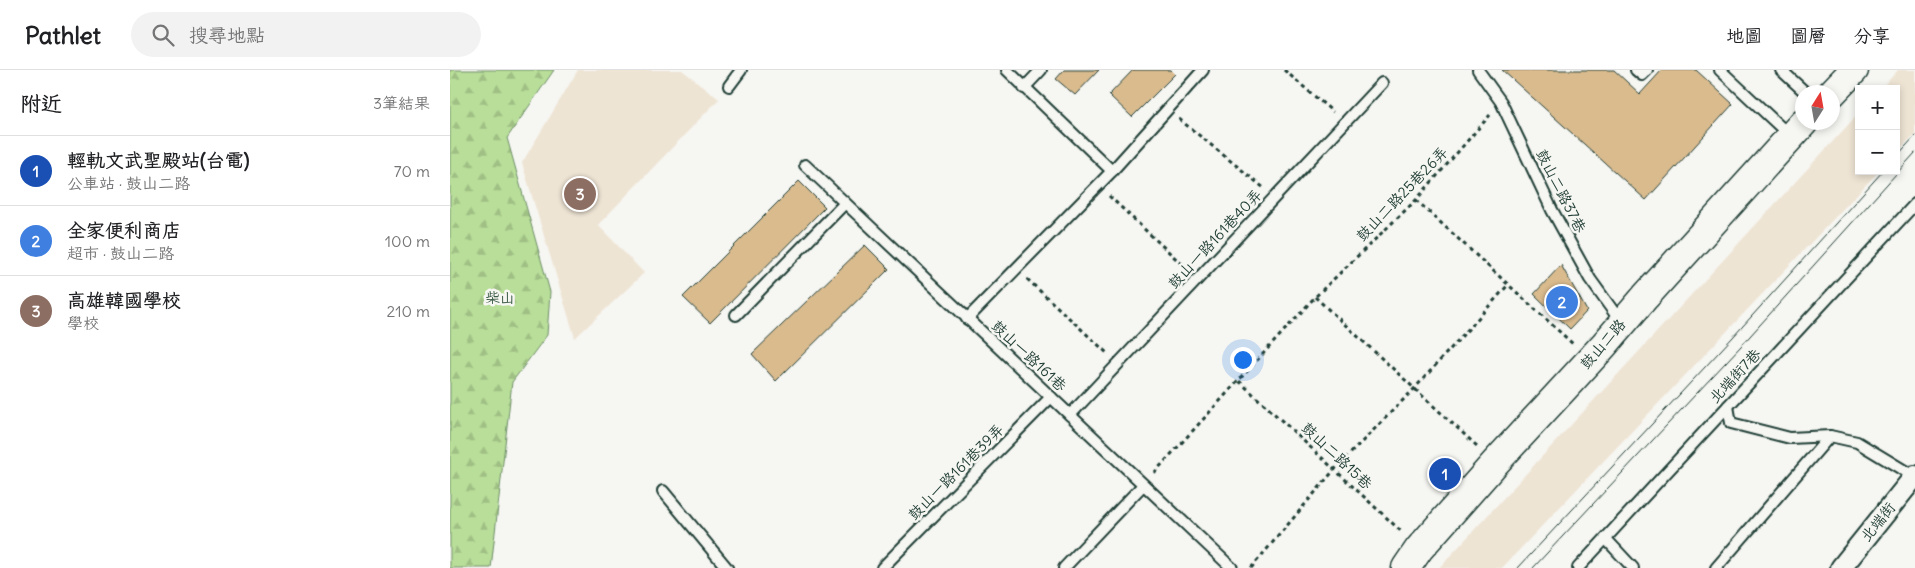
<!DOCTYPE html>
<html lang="zh-TW">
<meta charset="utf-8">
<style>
body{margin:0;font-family:Delius,"LXGW WenKai TC",sans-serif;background:#f2f2f2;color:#202124}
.controls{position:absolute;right:15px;top:15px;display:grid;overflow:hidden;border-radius:0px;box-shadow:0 2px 8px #0003}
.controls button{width:45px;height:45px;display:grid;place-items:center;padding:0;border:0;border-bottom:1px solid #e0e0e0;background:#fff;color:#202124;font:25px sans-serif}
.compass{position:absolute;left:1345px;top:15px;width:45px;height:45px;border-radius:50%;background:#fff;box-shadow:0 2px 8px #0003;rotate:11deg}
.you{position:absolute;left:792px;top:289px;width:18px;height:18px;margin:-12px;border:4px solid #fff;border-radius:50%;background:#1a73e8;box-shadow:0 0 0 8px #1a73e833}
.badge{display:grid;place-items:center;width:32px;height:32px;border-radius:50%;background:#1f6fb2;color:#fff;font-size:16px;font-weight:700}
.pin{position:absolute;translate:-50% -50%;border:2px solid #fff;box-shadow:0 1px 5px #0006}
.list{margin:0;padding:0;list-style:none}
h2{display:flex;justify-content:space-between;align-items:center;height:65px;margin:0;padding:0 20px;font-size:21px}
h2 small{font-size:16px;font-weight:400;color:#757577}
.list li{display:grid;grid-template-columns:32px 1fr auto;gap:15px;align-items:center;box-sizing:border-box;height:70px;padding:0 20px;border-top:1px solid #e0e0e0}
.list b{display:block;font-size:19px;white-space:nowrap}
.list p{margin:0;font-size:16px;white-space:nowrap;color:#757577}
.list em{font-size:16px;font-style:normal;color:#757577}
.icon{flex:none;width:28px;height:28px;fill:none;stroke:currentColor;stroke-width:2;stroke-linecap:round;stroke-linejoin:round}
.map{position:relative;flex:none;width:1465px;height:498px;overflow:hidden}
header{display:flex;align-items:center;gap:30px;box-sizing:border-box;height:70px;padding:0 25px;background:#fff;border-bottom:1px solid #e0e0e0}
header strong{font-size:24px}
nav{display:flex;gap:28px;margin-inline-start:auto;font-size:18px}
.search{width:350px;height:45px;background:#f2f2f2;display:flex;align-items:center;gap:12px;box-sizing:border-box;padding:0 18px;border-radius:28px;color:#757577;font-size:19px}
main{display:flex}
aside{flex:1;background:#fff}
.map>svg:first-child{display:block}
.built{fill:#eee4d4}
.forest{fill:url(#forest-firs);stroke:#6c8e66}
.building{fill:#dabb8e;stroke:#1f3d34}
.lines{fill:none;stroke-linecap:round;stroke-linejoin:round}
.lane-casing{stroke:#1f3d34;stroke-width:14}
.street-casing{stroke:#1f3d34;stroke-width:24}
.secondary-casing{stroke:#1f3d34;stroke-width:31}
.path{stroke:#1f3d34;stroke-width:3;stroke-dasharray:4 4;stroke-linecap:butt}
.lane{stroke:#f6f6f2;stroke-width:10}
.street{stroke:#f6f6f2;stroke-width:20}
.secondary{stroke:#f6f6f2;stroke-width:28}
.tram{stroke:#1f3d34;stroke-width:1}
.labels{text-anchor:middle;stroke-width:5;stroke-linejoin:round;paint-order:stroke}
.street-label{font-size:15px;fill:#1f3d34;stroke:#f6f6f2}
.park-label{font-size:15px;fill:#3e5d48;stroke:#f6f6f2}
</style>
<header>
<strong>Pathlet</strong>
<div class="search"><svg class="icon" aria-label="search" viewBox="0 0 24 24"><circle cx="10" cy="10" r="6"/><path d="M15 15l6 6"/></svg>搜尋地點</div>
<nav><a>地圖</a><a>圖層</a><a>分享</a></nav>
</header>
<main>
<aside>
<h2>附近<small>3筆結果</small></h2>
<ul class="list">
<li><span class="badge" style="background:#1a4fb4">1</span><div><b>輕軌文武聖殿站(台電)</b><p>公車站 · 鼓山二路</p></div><em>70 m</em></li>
<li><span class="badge" style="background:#3f7fe0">2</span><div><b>全家便利商店</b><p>超市 · 鼓山二路</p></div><em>100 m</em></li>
<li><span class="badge" style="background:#8d6e63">3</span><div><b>高雄韓國學校</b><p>學校</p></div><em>210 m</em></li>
</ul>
</aside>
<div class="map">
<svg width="1465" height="498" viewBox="0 0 1465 498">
<defs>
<pattern id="forest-firs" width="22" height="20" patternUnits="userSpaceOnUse" patternTransform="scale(1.25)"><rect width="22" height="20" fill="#b9de99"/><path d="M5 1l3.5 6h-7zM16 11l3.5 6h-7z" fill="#9fbf84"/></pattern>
</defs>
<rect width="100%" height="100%" fill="#f6f6f2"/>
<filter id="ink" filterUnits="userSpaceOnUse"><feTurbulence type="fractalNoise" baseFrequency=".02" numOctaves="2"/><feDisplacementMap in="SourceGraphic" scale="10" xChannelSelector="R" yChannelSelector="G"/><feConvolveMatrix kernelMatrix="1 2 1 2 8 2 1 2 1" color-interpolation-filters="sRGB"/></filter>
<g filter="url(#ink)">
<!-- built -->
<g class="built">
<path d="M128 0H232L269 29 148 155 194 203 125 268 72 93Z"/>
<path d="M1448 0H1465V64L1446 83V19H1431Z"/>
<path d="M1409 43V101H1429L1052 498H989Z"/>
</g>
<!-- forest -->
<path class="forest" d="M0 0H104L57 68 100 222 97 265 62 312 41 498H0Z"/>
<!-- building -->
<g class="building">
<path d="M614 0H649L625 25 606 9Z"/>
<path d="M683 0H721L725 4 682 47 659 25Z"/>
<path d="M1052 0H1164L1190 24 1212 0H1246L1283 34 1196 130Z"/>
<path d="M349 111 375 137 260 253 233 227Z"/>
<path d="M415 175 439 199 326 311 302 284Z"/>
<path d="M1111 195 1137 241 1120 259 1084 224Z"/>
</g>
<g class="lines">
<!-- lane casing -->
<g class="lane-casing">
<g id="lane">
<path d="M557 0 662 101"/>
<path d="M1028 0 1051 32 1102 140 1140 209 1171 252"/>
<path d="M1186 0 1192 5 1197 0"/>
<path d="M1270 0 1340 66"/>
<path d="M1331 0 1355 22"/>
<path d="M279 16 291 0"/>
<path d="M574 18 591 0"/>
<path d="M355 95 782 498"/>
<path d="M286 245 395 133"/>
<path d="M517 249 662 101 753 0"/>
<path d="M1278 336 1281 353 1340 368 1380 366 1407 372 1465 407"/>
<path d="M620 345 932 13"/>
<path d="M213 421 277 498"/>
<path d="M1156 469 1183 498"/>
<path d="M432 498 601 327"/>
<path d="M614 498 693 415"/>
<path d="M1128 498 1465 134"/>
<path d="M1266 498 1380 366"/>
</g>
</g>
<!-- street casing -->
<g class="street-casing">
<path id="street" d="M1391 498 1465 406"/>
</g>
<!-- secondary casing -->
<g class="secondary-casing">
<g id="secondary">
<path d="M1382 23 1404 0"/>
<path d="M956 498 969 479 1045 393 1154 275 1195 227 1354 52"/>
</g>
</g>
<!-- path -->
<g class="path">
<path d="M834 0 883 42"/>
<path d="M729 49 814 118"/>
<path d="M659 126 737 199"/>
<path d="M966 130 1123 274"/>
<path d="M577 209 657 283"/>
<path d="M865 227 1028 377"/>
<path d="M789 311 953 463"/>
<path d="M704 403 865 227 966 130 1040 45"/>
<path d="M801 498 885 399 964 319 1059 214"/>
</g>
<!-- lane -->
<use href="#lane" class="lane"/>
<!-- street -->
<use href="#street" class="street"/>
<!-- secondary -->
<use href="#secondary" class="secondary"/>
<!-- tram -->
<g class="tram">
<path d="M1446 87 1465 66"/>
<path d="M1068 498 1283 267 1433 101"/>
<path d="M1083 498 1291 276 1465 83"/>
</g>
</g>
</g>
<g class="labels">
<!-- street labels -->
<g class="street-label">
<text transform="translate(1111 121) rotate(63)" y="5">鼓山二路37巷</text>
<text transform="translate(952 124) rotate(-46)" y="5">鼓山二路25巷26弄</text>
<text transform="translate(765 169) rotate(-47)" y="5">鼓山一路161巷40弄</text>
<text transform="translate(1153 274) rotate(-49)" y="5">鼓山二路</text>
<text transform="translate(579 286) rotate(43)" y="5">鼓山一路161巷</text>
<text transform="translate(1285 306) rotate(-47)" y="5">北端街7巷</text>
<text transform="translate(887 386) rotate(43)" y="5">鼓山二路15巷</text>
<text transform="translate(506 402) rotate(-45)" y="5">鼓山一路161巷39弄</text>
<text transform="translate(1428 452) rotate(-51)" y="5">北端街</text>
</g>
<!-- park labels -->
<g class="park-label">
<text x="50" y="233">柴山</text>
</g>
</g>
</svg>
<div class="controls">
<button>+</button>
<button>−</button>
</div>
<svg class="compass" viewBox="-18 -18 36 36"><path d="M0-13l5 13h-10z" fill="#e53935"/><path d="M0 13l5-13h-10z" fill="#757577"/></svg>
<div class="you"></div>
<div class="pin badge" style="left:995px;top:404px;background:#1a4fb4">1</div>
<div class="pin badge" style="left:1112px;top:232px;background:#3f7fe0">2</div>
<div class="pin badge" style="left:130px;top:124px;background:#8d6e63">3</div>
</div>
</main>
